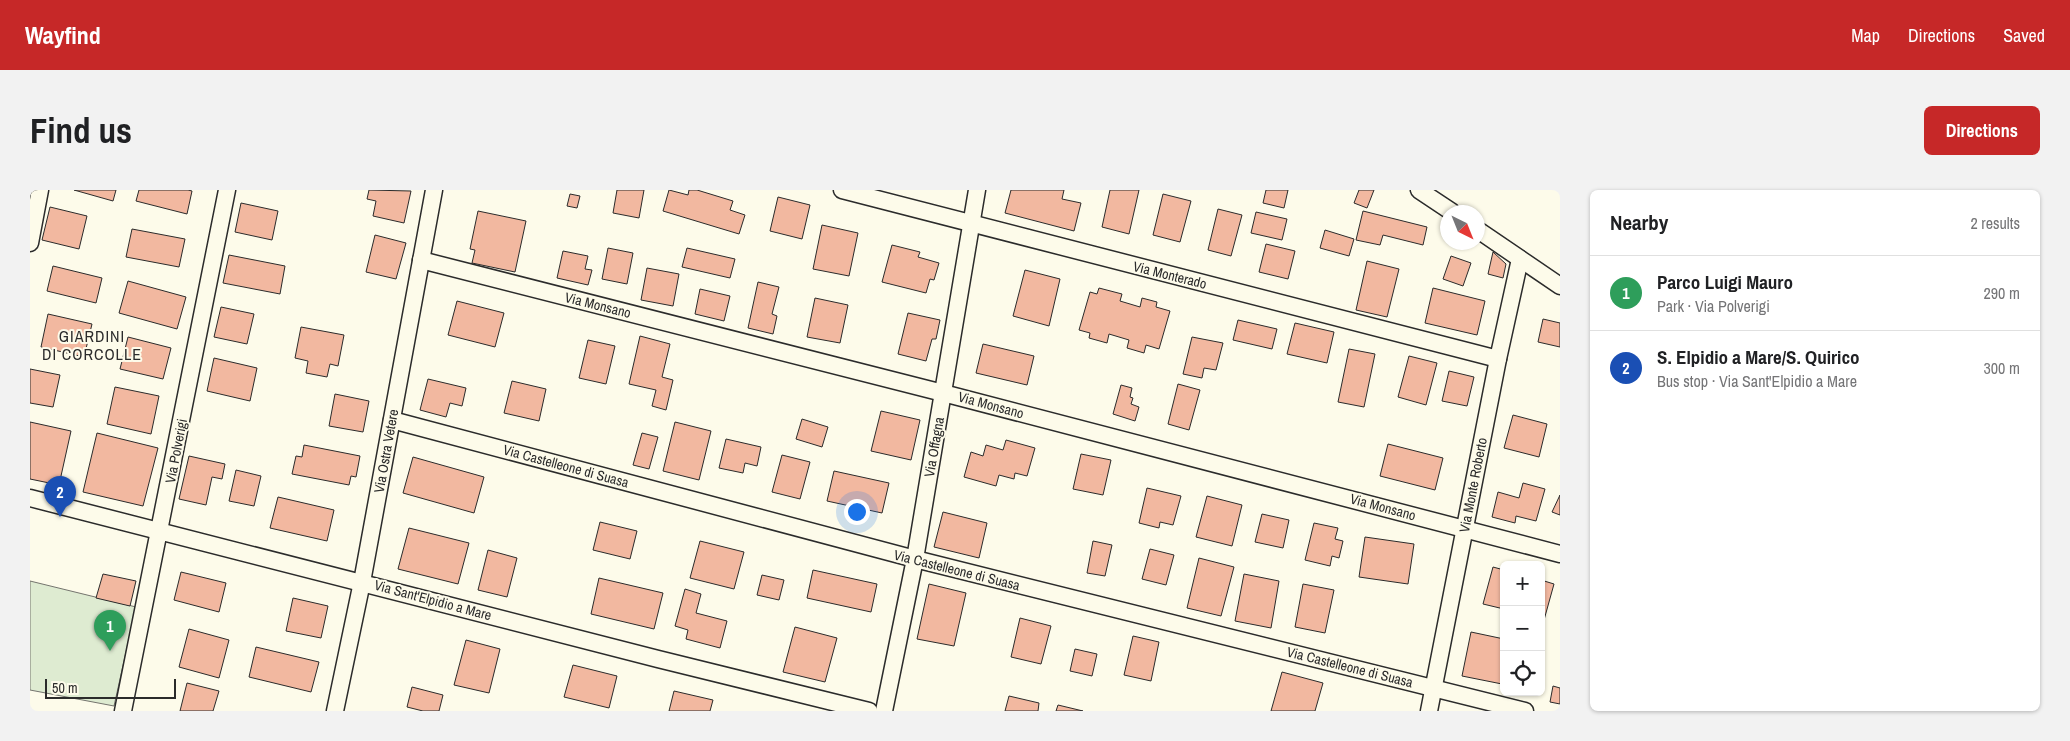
<!DOCTYPE html>
<meta charset="utf-8">
<style>
body{margin:0;font-family:"Archivo Narrow",sans-serif;background:#f2f2f2;color:#202124}
.controls{position:absolute;right:15px;bottom:15px;display:grid;overflow:hidden;border-radius:8px;box-shadow:0 1px 4px #0004}
.controls button{width:45px;height:45px;display:grid;place-items:center;padding:0;border:0;border-bottom:1px solid #e0e0e0;background:#fff;color:#202124;font:25px sans-serif}
.compass{position:absolute;left:1410px;top:15px;width:45px;height:45px;border-radius:50%;background:#fff;box-shadow:0 1px 4px #0004;rotate:137deg}
.scale{position:absolute;left:15px;bottom:12px;width:131px;box-sizing:border-box;padding-left:5px;border:2px solid #2b2b2b;border-top:0;font-size:14px;line-height:18px;white-space:nowrap;color:#2b2b2b;-webkit-text-stroke:4px #fdfbea;paint-order:stroke}
.you{position:absolute;left:826px;top:321px;width:18px;height:18px;margin:-12px;border:4px solid #fff;border-radius:50%;background:#1a73e8;box-shadow:0 0 0 8px #1a73e833}
.badge{display:grid;place-items:center;width:32px;height:32px;border-radius:50%;background:#c62828;color:#fff;font-size:16px;font-weight:700}
.pin{position:absolute;translate:-50% -41px;filter:drop-shadow(0 1px 2px #0008)}
.pin::after{content:'';position:absolute;top:26px;width:18px;height:15px;background:inherit;clip-path:polygon(0 0,100% 0,50% 100%)}
.list{margin:0;padding:0;list-style:none}
h2{display:flex;justify-content:space-between;align-items:center;height:65px;margin:0;padding:0 20px;font-size:21px}
h2 small{font-size:16px;font-weight:400;color:#757577}
.list li{display:grid;grid-template-columns:32px 1fr auto;gap:15px;align-items:center;box-sizing:border-box;height:75px;padding:0 20px;border-top:1px solid #e0e0e0}
.list b{display:block;font-size:19px;white-space:nowrap}
.list p{margin:0;font-size:16px;white-space:nowrap;color:#757577}
.list em{font-size:16px;font-style:normal;color:#757577}
.icon{flex:none;width:28px;height:28px;fill:none;stroke:currentColor;stroke-width:2;stroke-linecap:round;stroke-linejoin:round}
.map{position:relative;flex:none;width:1530px;height:521px;overflow:hidden;border-radius:8px}
header{display:flex;align-items:center;gap:30px;box-sizing:border-box;height:70px;padding:0 25px;background:#c62828;color:#fff}
header strong{font-size:24px}
nav{display:flex;gap:28px;margin-inline-start:auto;font-size:18px}
.intro{display:flex;align-items:center;justify-content:space-between;box-sizing:border-box;height:120px;padding:0 30px}
h1{margin:0;font-size:35px}
.button{padding:12px 22px;border-radius:8px;background:#c62828;color:#fff;font-size:18px;font-weight:700}
main{display:flex;gap:30px;padding:0 30px}
aside{flex:1;background:#fff;border-radius:8px;box-shadow:0 1px 4px #0004}
.map>svg:first-child{display:block}
.green{fill:#deebd1;stroke:#74746e}
.building{fill:#f2b8a0;stroke:#2b2b2b}
.lines{fill:none;stroke-linecap:round;stroke-linejoin:round}
.street-casing{stroke:#2b2b2b;stroke-width:19}
.street{stroke:#fdfbea;stroke-width:16}
.labels{text-anchor:middle;stroke-width:4;stroke-linejoin:round;paint-order:stroke}
.street-label{font-size:14px;fill:#2b2b2b;stroke:#fdfbea}
.quarter-label{font-size:16px;letter-spacing:1px;fill:#2b2b2b;stroke:#fdfbea}
</style>
<header>
<strong>Wayfind</strong>
<nav><a>Map</a><a>Directions</a><a>Saved</a></nav>
</header>
<div class="intro"><h1>Find us</h1><a class="button">Directions</a></div>
<main>
<div class="map">
<svg width="1530" height="521" viewBox="0 0 1530 521">
<rect width="100%" height="100%" fill="#fdfbea"/>
<!-- green -->
<path class="green" d="M0 391 106 417 84 516 0 500Z"/>
<!-- building -->
<g class="building">
<path d="M44 0H86L83 11Z"/>
<path d="M109 0H158L162 1 157 24 106 11Z"/>
<path d="M339 0 381 1 374 33 343 26 346 11 337 9Z"/>
<path d="M587 0H614L609 28 583 23Z"/>
<path d="M639 0 658 5 659 0H667L703 11 700 20 715 25 709 44 633 21Z"/>
<path d="M981 0H1034L1032 9 1051 13 1044 41 975 23Z"/>
<path d="M1080 0H1109L1099 44 1072 37Z"/>
<path d="M1236 0H1258L1254 18 1233 13Z"/>
<path d="M1329 0H1344L1337 18 1324 13Z"/>
<path d="M540 4 550 6 547 18 537 16Z"/>
<path d="M1133 4 1161 11 1150 52 1123 45Z"/>
<path d="M748 7 780 15 772 49 740 41Z"/>
<path d="M211 13 248 21 242 50 205 42Z"/>
<path d="M20 17 57 26 49 59 12 50Z"/>
<path d="M1188 19 1212 25 1201 66 1178 60Z"/>
<path d="M448 21 496 31 485 82 442 73 445 60 440 59Z"/>
<path d="M1333 21 1397 37 1393 55 1353 45 1350 55 1326 50Z"/>
<path d="M1226 22 1257 29 1252 50 1221 43Z"/>
<path d="M792 35 828 43 819 86 783 79Z"/>
<path d="M102 39 155 49 149 77 96 67Z"/>
<path d="M1295 40 1324 49 1319 66 1290 58Z"/>
<path d="M345 45 376 53 366 89 336 82Z"/>
<path d="M1236 54 1265 61 1258 89 1229 82Z"/>
<path d="M862 55 890 62 888 67 909 73 904 90 900 89 896 103 852 92Z"/>
<path d="M578 58 603 63 597 94 572 89Z"/>
<path d="M657 58 705 69 700 88 652 77Z"/>
<path d="M533 61 558 66 555 79 562 80 558 95 527 88Z"/>
<path d="M1463 62 1476 74 1473 88 1458 84Z"/>
<path d="M199 65 255 76 250 104 193 93Z"/>
<path d="M1421 66 1441 73 1433 96 1413 89Z"/>
<path d="M1337 71 1369 79 1357 127 1326 120Z"/>
<path d="M23 76 72 88 66 113 17 101Z"/>
<path d="M617 78 649 84 643 116 611 110Z"/>
<path d="M995 80 1030 89 1019 136 983 126Z"/>
<path d="M98 91 156 107 147 139 89 123Z"/>
<path d="M728 92 749 97 742 124 747 126 743 144 718 138Z"/>
<path d="M1069 98 1092 104 1090 111 1110 117 1112 108 1127 112 1126 117 1140 121 1129 159 1116 155 1114 163 1097 158 1099 150 1079 144 1077 153 1059 148 1060 143 1049 140 1060 102 1067 104Z"/>
<path d="M1403 98 1455 111 1447 145 1395 133Z"/>
<path d="M670 99 700 106 694 131 665 124Z"/>
<path d="M785 108 818 115 810 153 777 147Z"/>
<path d="M427 111 474 123 465 157 418 145Z"/>
<path d="M191 117 224 124 217 154 184 147Z"/>
<path d="M878 123 910 130 906 149H902L896 171 868 164Z"/>
<path d="M18 124 62 134 54 167 11 157Z"/>
<path d="M1513 129 1530 133V157L1508 152Z"/>
<path d="M1208 130 1247 139 1242 159 1203 150Z"/>
<path d="M1265 133 1304 142 1297 173 1257 164Z"/>
<path d="M271 137 314 145 308 176 300 174 297 187 276 183 278 171 265 168Z"/>
<path d="M610 146 640 154 632 187 643 190 636 220 622 216 626 200 599 194Z"/>
<path d="M98 147 141 158 133 189 90 179Z"/>
<path d="M1162 147 1193 153 1186 180 1174 178 1172 188 1153 184Z"/>
<path d="M558 150 585 156 576 194 549 188Z"/>
<path d="M953 154 1004 166 997 195 946 183Z"/>
<path d="M1319 159 1345 164 1334 217 1308 212Z"/>
<path d="M1379 166 1407 173 1396 215 1368 207Z"/>
<path d="M184 168 227 178 220 211 177 201Z"/>
<path d="M0 179 30 185 23 217 0 213Z"/>
<path d="M1419 181 1444 187 1437 216 1412 211Z"/>
<path d="M398 189 436 198 432 216 420 213 416 227 390 220Z"/>
<path d="M482 191 516 199 509 231 474 223Z"/>
<path d="M1148 194 1170 200 1159 240 1138 234Z"/>
<path d="M1091 195 1102 198 1100 207 1103 208 1101 214 1109 217 1105 231 1083 224Z"/>
<path d="M85 197 129 206 121 244 77 234Z"/>
<path d="M305 204 339 211 333 242 299 236Z"/>
<path d="M851 221 890 230 881 270 841 261Z"/>
<path d="M1483 225 1517 234 1509 267 1474 258Z"/>
<path d="M772 229 798 237 792 257 766 249Z"/>
<path d="M0 232 41 241 29 295 0 289Z"/>
<path d="M645 232 681 241 669 290 633 281Z"/>
<path d="M67 243 128 258 113 316 53 302Z"/>
<path d="M612 243 628 247 619 279 603 275Z"/>
<path d="M696 249 731 257 727 276 715 273 713 283 689 278Z"/>
<path d="M976 250 1005 258 997 286 985 283 984 289 969 285 966 296 934 287 941 262 953 266 956 255 973 260Z"/>
<path d="M1358 254 1413 268 1405 300 1350 286Z"/>
<path d="M274 255 330 266 326 287 321 286 319 295 262 284 266 266 272 267Z"/>
<path d="M1051 264 1081 270 1073 305 1043 299Z"/>
<path d="M752 265 780 272 770 309 742 302Z"/>
<path d="M159 266 195 274 192 289 182 287 176 315 149 309Z"/>
<path d="M383 267 454 287 444 323 373 303Z"/>
<path d="M206 280 231 286 224 316 199 311Z"/>
<path d="M804 281 859 293 852 323 797 311Z"/>
<path d="M1493 293 1515 299 1506 331 1486 326 1485 333 1462 327 1468 302 1489 308Z"/>
<path d="M1117 298 1151 306 1143 335 1130 332 1129 338 1109 333Z"/>
<path d="M1530 305V325L1522 322Z"/>
<path d="M1177 306 1212 315 1202 356 1166 347Z"/>
<path d="M248 307 304 320 297 351 240 338Z"/>
<path d="M913 322 957 333 949 368 904 357Z"/>
<path d="M1232 324 1259 330 1253 358 1225 352Z"/>
<path d="M570 332 607 341 600 369 563 360Z"/>
<path d="M1284 333 1308 338 1305 349 1313 351 1309 368 1302 366 1300 376 1275 370Z"/>
<path d="M379 338 439 353 428 394 368 379Z"/>
<path d="M1335 347 1384 354 1378 394 1329 387Z"/>
<path d="M670 351 714 362 704 399 660 388Z"/>
<path d="M1063 351 1082 355 1075 386 1057 383Z"/>
<path d="M1120 359 1144 365 1136 395 1112 389Z"/>
<path d="M458 360 487 368 477 407 448 400Z"/>
<path d="M1169 368 1204 377 1191 426 1157 418Z"/>
<path d="M1463 377 1474 380V419L1453 414Z"/>
<path d="M783 380 847 394 841 422 777 408Z"/>
<path d="M151 382 196 393 189 422 144 410Z"/>
<path d="M73 384 106 391 100 416 66 408Z"/>
<path d="M1214 384 1249 391 1241 438 1205 431Z"/>
<path d="M732 385 754 390 749 410 727 405Z"/>
<path d="M569 388 633 403 624 439 561 424Z"/>
<path d="M1511 390 1524 394 1514 430H1511Z"/>
<path d="M899 394 936 403 924 456 887 449Z"/>
<path d="M1273 394 1304 400 1295 443 1265 437Z"/>
<path d="M655 399 671 404 666 423 697 431 690 458 656 449 658 440 645 436Z"/>
<path d="M263 408 298 416 291 448 256 441Z"/>
<path d="M990 428 1021 436 1011 474 981 467Z"/>
<path d="M765 437 807 448 795 492 753 482Z"/>
<path d="M159 439 199 450 189 488 149 477Z"/>
<path d="M1441 442 1474 449V485L1472 494 1432 486Z"/>
<path d="M1103 446 1129 452 1121 491 1094 485Z"/>
<path d="M436 450 470 459 459 503 424 495Z"/>
<path d="M226 457 289 472 281 502 219 487Z"/>
<path d="M1045 459 1067 464 1062 486 1040 481Z"/>
<path d="M543 475 587 486 579 518 534 507Z"/>
<path d="M1252 482 1293 493 1285 521H1241Z"/>
<path d="M157 493 189 501 183 521H150Z"/>
<path d="M1523 496 1530 498V514L1520 512Z"/>
<path d="M382 497 413 505 409 521H393L377 517Z"/>
<path d="M644 501 683 510 680 521H639Z"/>
<path d="M979 506 1009 513 1008 521H975Z"/>
<path d="M1028 515 1053 521H1026Z"/>
</g>
<g class="lines">
<!-- street casing -->
<g class="street-casing">
<g id="street">
<path d="M812 0 1468 169"/>
<path d="M1389 0 1422 22"/>
<path d="M1448 40 1530 96"/>
<path d="M0 53 10 0"/>
<path d="M391 70 913 203 1530 364"/>
<path d="M362 230 885 369 1495 521"/>
<path d="M0 308 628 469 839 521"/>
<path d="M93 521 197 0"/>
<path d="M305 521 332 392 404 0"/>
<path d="M854 521 885 369 947 0"/>
<path d="M1399 521 1468 169 1490 69"/>
</g>
</g>
<!-- street -->
<use href="#street" class="street"/>
</g>
<g class="labels">
<!-- street labels -->
<g class="street-label">
<text transform="translate(1140 85) rotate(14)" y="5">Via Monterado</text>
<text transform="translate(568 115) rotate(14)" y="5">Via Monsano</text>
<text transform="translate(961 215) rotate(15)" y="5">Via Monsano</text>
<text transform="translate(904 257) rotate(-80)" y="5">Via Offagna</text>
<text transform="translate(146 261) rotate(-79)" y="5">Via Polverigi</text>
<text transform="translate(356 261) rotate(-80)" y="5">Via Ostra Vetere</text>
<text transform="translate(536 276) rotate(15)" y="5">Via Castelleone di Suasa</text>
<text transform="translate(1443 295) rotate(-79)" y="5">Via Monte Roberto</text>
<text transform="translate(1353 317) rotate(15)" y="5">Via Monsano</text>
<text transform="translate(927 380) rotate(14)" y="5">Via Castelleone di Suasa</text>
<text transform="translate(403 410) rotate(15)" y="5">Via Sant'Elpidio a Mare</text>
<text transform="translate(1320 477) rotate(14)" y="5">Via Castelleone di Suasa</text>
</g>
<!-- quarter labels -->
<g class="quarter-label">
<text x="62" y="152">GIARDINI<tspan x="62" dy="18">DI CORCOLLE</tspan></text>
</g>
</g>
</svg>
<div class="controls">
<button>+</button>
<button>−</button>
<button><svg class="icon" aria-label="locate" viewBox="0 0 24 24"><circle cx="12" cy="12" r="6"/><path d="M12 2v4M12 18v4M2 12h4M18 12h4"/></svg></button>
</div>
<svg class="compass" viewBox="-18 -18 36 36"><path d="M0-13l5 13h-10z" fill="#e53935"/><path d="M0 13l5-13h-10z" fill="#757577"/></svg>
<div class="scale">50 m</div>
<div class="you"></div>
<div class="pin badge" style="left:80px;top:461px;background:#2e9e5b">1</div>
<div class="pin badge" style="left:30px;top:327px;background:#1a4fb4">2</div>
</div>
<aside>
<h2>Nearby<small>2 results</small></h2>
<ul class="list">
<li><span class="badge" style="background:#2e9e5b">1</span><div><b>Parco Luigi Mauro</b><p>Park · Via Polverigi</p></div><em>290 m</em></li>
<li><span class="badge" style="background:#1a4fb4">2</span><div><b>S. Elpidio a Mare/S. Quirico</b><p>Bus stop · Via Sant'Elpidio a Mare</p></div><em>300 m</em></li>
</ul>
</aside>
</main>
